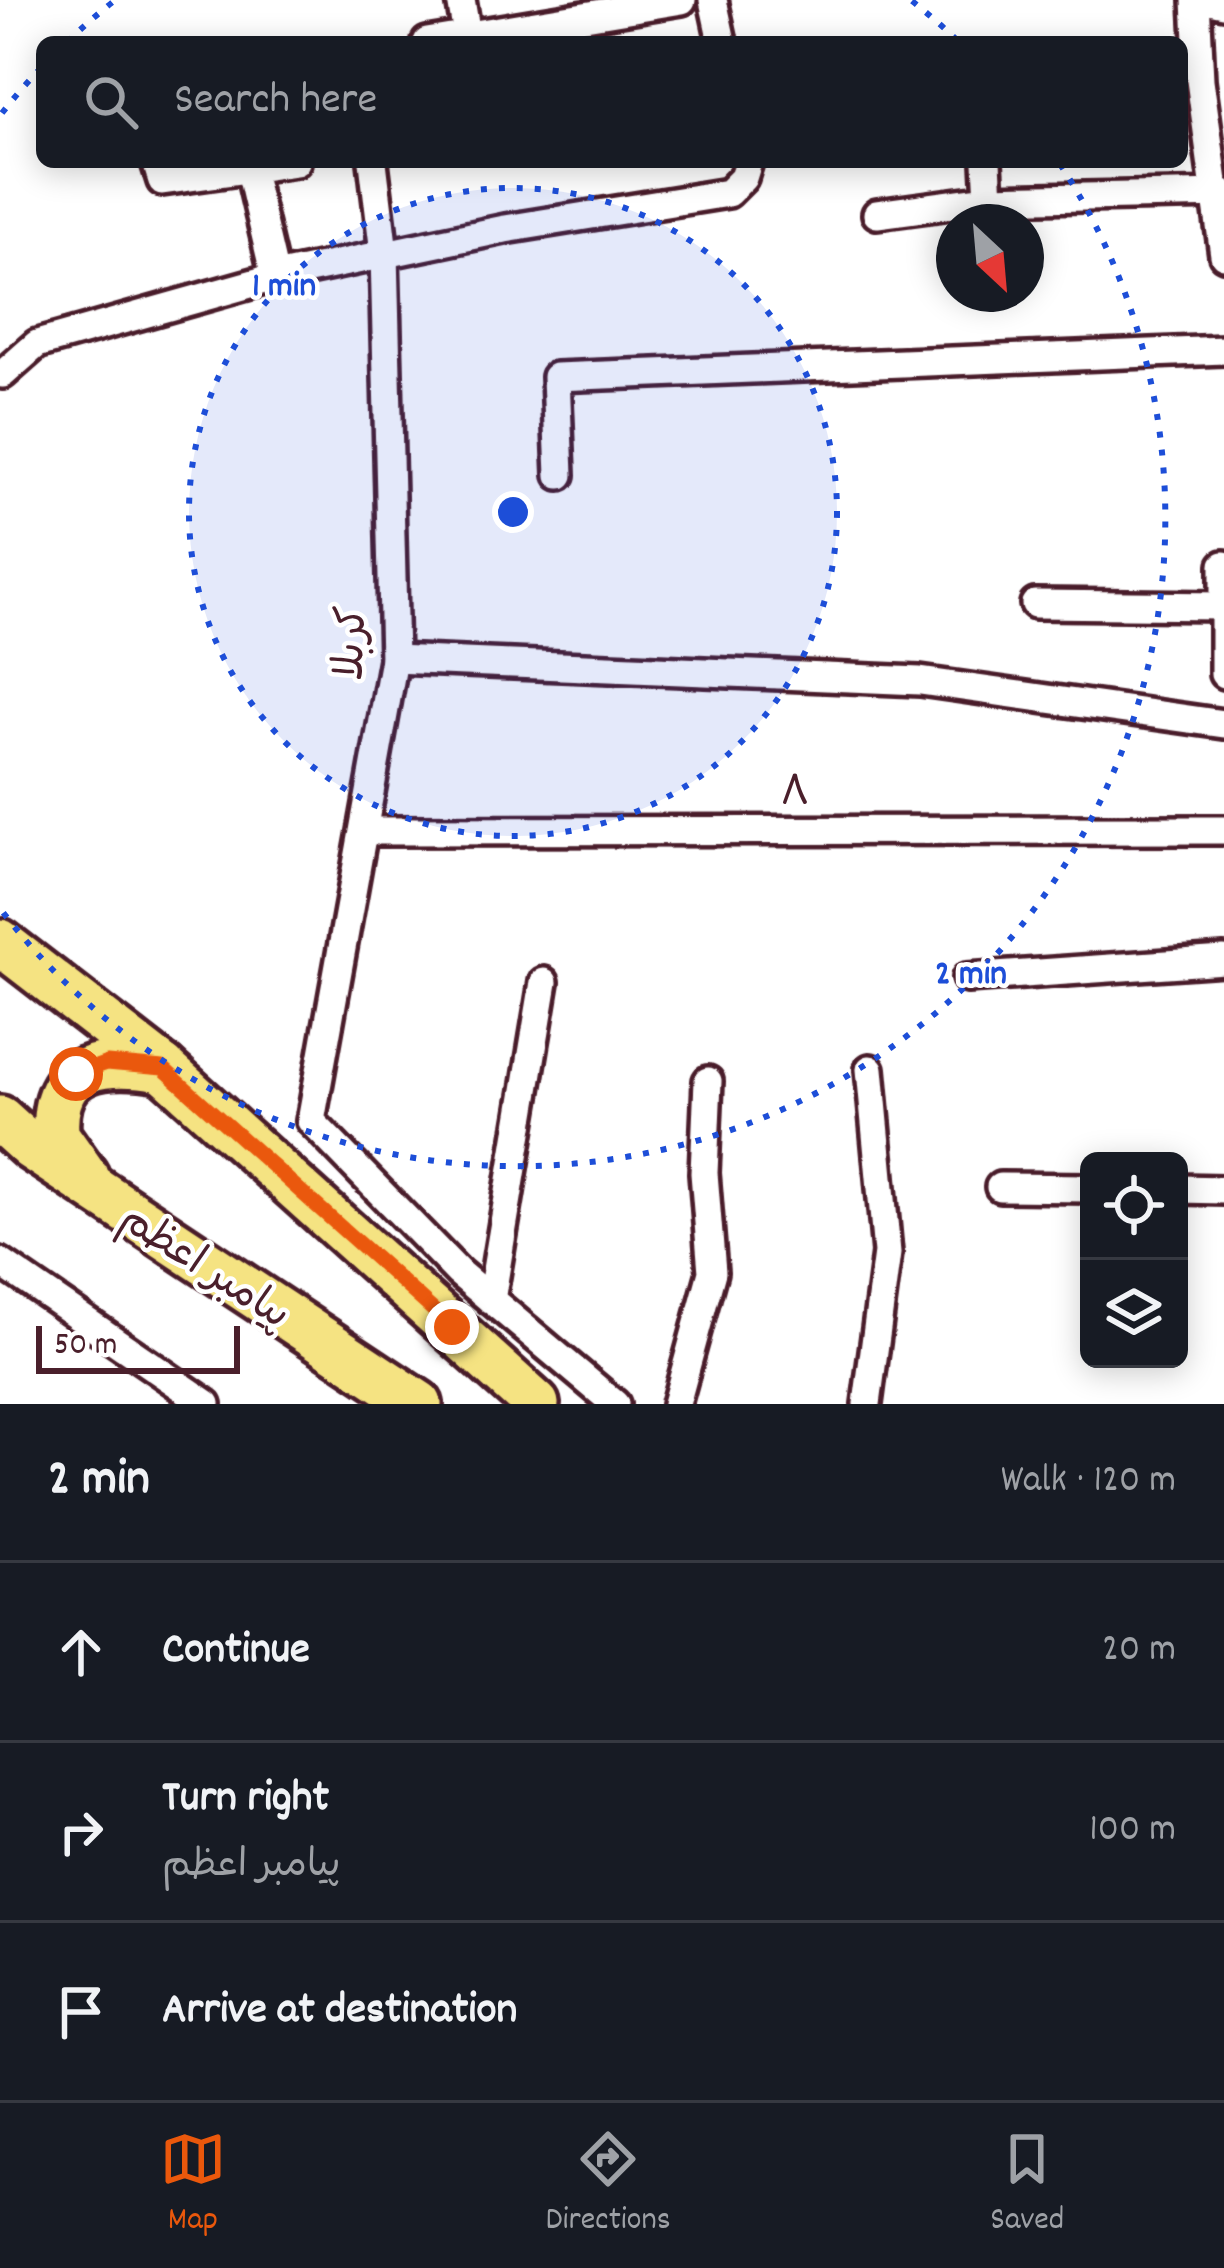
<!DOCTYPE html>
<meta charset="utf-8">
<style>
body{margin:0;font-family:Dekko,"Playpen Sans Arabic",sans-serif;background:#242831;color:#f1f3f6}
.controls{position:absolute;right:36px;bottom:36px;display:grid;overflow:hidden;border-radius:18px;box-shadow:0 6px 30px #0003}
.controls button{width:108px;height:108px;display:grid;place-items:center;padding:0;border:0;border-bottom:3px solid #363941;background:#171b24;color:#f1f3f6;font:60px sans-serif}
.compass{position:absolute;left:936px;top:204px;width:108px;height:108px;border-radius:50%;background:#171b24;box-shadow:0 6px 30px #0003;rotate:154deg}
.scale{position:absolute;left:36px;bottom:30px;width:204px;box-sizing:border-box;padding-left:12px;border:6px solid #4a1f2b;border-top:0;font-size:33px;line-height:42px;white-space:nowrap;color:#4a1f2b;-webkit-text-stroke:9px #fff;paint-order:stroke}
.stop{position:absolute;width:36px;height:36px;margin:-27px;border:9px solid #ea580c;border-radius:50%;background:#fff}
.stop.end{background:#ea580c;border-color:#fff;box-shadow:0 3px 12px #0008}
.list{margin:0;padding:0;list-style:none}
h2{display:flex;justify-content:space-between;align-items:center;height:156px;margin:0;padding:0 48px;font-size:51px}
h2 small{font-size:39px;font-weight:400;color:#9ea1a6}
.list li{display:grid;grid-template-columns:78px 1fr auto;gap:36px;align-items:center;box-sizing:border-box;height:180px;padding:0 48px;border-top:3px solid #363941}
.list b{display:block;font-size:45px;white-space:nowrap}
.list p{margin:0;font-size:39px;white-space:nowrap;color:#9ea1a6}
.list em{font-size:39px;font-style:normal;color:#9ea1a6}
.icon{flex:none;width:66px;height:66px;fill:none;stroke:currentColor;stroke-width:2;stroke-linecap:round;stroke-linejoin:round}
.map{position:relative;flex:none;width:1224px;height:1404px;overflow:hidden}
.search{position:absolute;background:#171b24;box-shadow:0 6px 30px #0003;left:36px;right:36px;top:36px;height:132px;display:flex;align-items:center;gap:30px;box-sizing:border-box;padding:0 42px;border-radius:18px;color:#9ea1a6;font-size:45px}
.sheet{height:696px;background:#171b24}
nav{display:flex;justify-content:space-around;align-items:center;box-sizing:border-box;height:168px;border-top:3px solid #363941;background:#171b24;font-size:33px;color:#9ea1a6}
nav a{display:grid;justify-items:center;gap:6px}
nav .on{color:#ea580c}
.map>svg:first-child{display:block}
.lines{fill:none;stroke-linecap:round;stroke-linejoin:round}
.minor-casing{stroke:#4a1f2b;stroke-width:36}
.primary-casing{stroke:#4a1f2b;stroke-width:54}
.minor{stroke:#fff;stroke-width:27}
.primary{stroke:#f5e382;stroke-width:45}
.route{stroke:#ea580c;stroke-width:15}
.ring{fill:none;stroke:#1d4ed8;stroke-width:6;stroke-dasharray:6 12}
.labels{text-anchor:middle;stroke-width:9;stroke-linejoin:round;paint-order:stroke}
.street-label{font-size:42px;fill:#4a1f2b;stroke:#fff}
.centre{fill:#1d4ed8;stroke:#fff;stroke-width:6}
.ring-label{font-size:36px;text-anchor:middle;font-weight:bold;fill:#1d4ed8;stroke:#fff;stroke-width:9;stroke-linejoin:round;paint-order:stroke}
</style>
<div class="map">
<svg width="1224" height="1404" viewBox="0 0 1224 1404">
<rect width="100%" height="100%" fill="#fff"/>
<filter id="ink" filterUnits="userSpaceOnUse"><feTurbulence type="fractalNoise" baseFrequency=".00833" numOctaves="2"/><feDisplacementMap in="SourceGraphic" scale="24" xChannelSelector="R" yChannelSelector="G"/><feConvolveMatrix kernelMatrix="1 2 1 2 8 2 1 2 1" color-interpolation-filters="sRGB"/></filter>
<g filter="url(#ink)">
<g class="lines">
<!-- minor casing -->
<g class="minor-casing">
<g id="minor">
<path d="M461 0 467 35"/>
<path d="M713 0 722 42"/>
<path d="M1196 0 1200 80 1224 255"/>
<path d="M1210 0 1224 3"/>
<path d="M427 42 682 0"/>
<path d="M156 162 162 181 296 162"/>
<path d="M373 162 384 253 394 659 311 1121 459 1273 615 1404"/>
<path d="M987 162 989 199"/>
<path d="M250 170 275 277"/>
<path d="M877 214 989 199 1224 194"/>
<path d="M3 374 37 344 275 277 505 229 728 193 743 178 748 162"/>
<path d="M560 475 556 377 1224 350"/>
<path d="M1224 565V674"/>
<path d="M1035 604 1223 606"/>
<path d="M394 659 920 681 1224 724"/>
<path d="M366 831 1224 830"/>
<path d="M967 978 1224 960"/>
<path d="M1000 1187 1089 1188"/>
<path d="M1179 1189 1224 1190"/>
<path d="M0 1262 207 1404"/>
<path d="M491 1300 544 982"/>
<path d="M676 1404 712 1272 704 1173 708 1081"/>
<path d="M867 1404 887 1253 870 1069"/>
</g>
</g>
<!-- primary casing -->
<g class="primary-casing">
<g id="primary">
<path d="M0 942 163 1068 536 1404"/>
<path d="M0 1119 31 1147 419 1404"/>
<path d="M85 1176 56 1135C51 1061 105 1059 163 1068"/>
</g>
</g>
<!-- minor -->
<use href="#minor" class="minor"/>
<!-- primary -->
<use href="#primary" class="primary"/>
</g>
</g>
<g class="lines" filter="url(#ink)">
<!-- route -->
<path class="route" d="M76 1074 107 1063 163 1068 452 1327"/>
</g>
<!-- distance rings -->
<circle cx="513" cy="512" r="324" fill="#1d4ed8" fill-opacity=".12"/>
<g class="ring">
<circle cx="513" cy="512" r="324"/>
<path d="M2 113A648 648 0 0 1 39 70M67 42A648 648 0 0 1 114 1M912 1A648 648 0 0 1 959 42M1060 164A648 648 0 0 1 2 911"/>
</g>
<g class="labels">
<!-- street labels -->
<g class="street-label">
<text transform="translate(348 643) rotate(-87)" y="15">کربلا</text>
<text x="795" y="804">۸</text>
<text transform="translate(207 1264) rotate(33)" y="15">پیامبر اعظم</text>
</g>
</g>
<circle cx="513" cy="512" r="18" class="centre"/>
<g class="ring-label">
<text x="284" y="295">1 min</text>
<text x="971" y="983">2 min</text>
</g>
</svg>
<div class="controls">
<button><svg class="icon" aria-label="locate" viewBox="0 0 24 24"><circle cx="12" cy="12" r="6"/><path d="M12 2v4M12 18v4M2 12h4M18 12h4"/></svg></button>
<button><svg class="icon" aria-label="layers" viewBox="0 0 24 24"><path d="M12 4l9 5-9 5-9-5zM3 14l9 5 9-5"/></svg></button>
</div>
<svg class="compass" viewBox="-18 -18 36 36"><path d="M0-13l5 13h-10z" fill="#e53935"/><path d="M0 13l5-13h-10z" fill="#9ea1a6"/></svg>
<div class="scale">50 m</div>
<div class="stop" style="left:76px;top:1074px"></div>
<div class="stop end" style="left:452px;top:1327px"></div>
<div class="search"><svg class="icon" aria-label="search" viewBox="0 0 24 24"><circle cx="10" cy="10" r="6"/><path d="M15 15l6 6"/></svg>Search here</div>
</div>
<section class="sheet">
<h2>2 min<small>Walk · 120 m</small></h2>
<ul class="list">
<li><svg class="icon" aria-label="ahead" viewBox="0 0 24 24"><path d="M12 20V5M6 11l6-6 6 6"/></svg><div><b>Continue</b></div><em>20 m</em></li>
<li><svg class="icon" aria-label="right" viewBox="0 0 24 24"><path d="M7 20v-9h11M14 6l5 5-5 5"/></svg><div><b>Turn right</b><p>پیامبر اعظم</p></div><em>100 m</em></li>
<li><svg class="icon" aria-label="arrive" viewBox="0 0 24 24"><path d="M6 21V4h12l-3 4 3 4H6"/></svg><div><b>Arrive at destination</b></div></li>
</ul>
</section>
<nav>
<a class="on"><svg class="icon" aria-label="map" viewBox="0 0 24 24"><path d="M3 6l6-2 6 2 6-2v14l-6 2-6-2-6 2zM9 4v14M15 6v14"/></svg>Map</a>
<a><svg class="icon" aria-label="directions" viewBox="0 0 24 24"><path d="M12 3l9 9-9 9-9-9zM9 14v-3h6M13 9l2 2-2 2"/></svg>Directions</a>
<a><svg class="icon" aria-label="saved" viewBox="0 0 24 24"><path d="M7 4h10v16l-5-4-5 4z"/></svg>Saved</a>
</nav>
